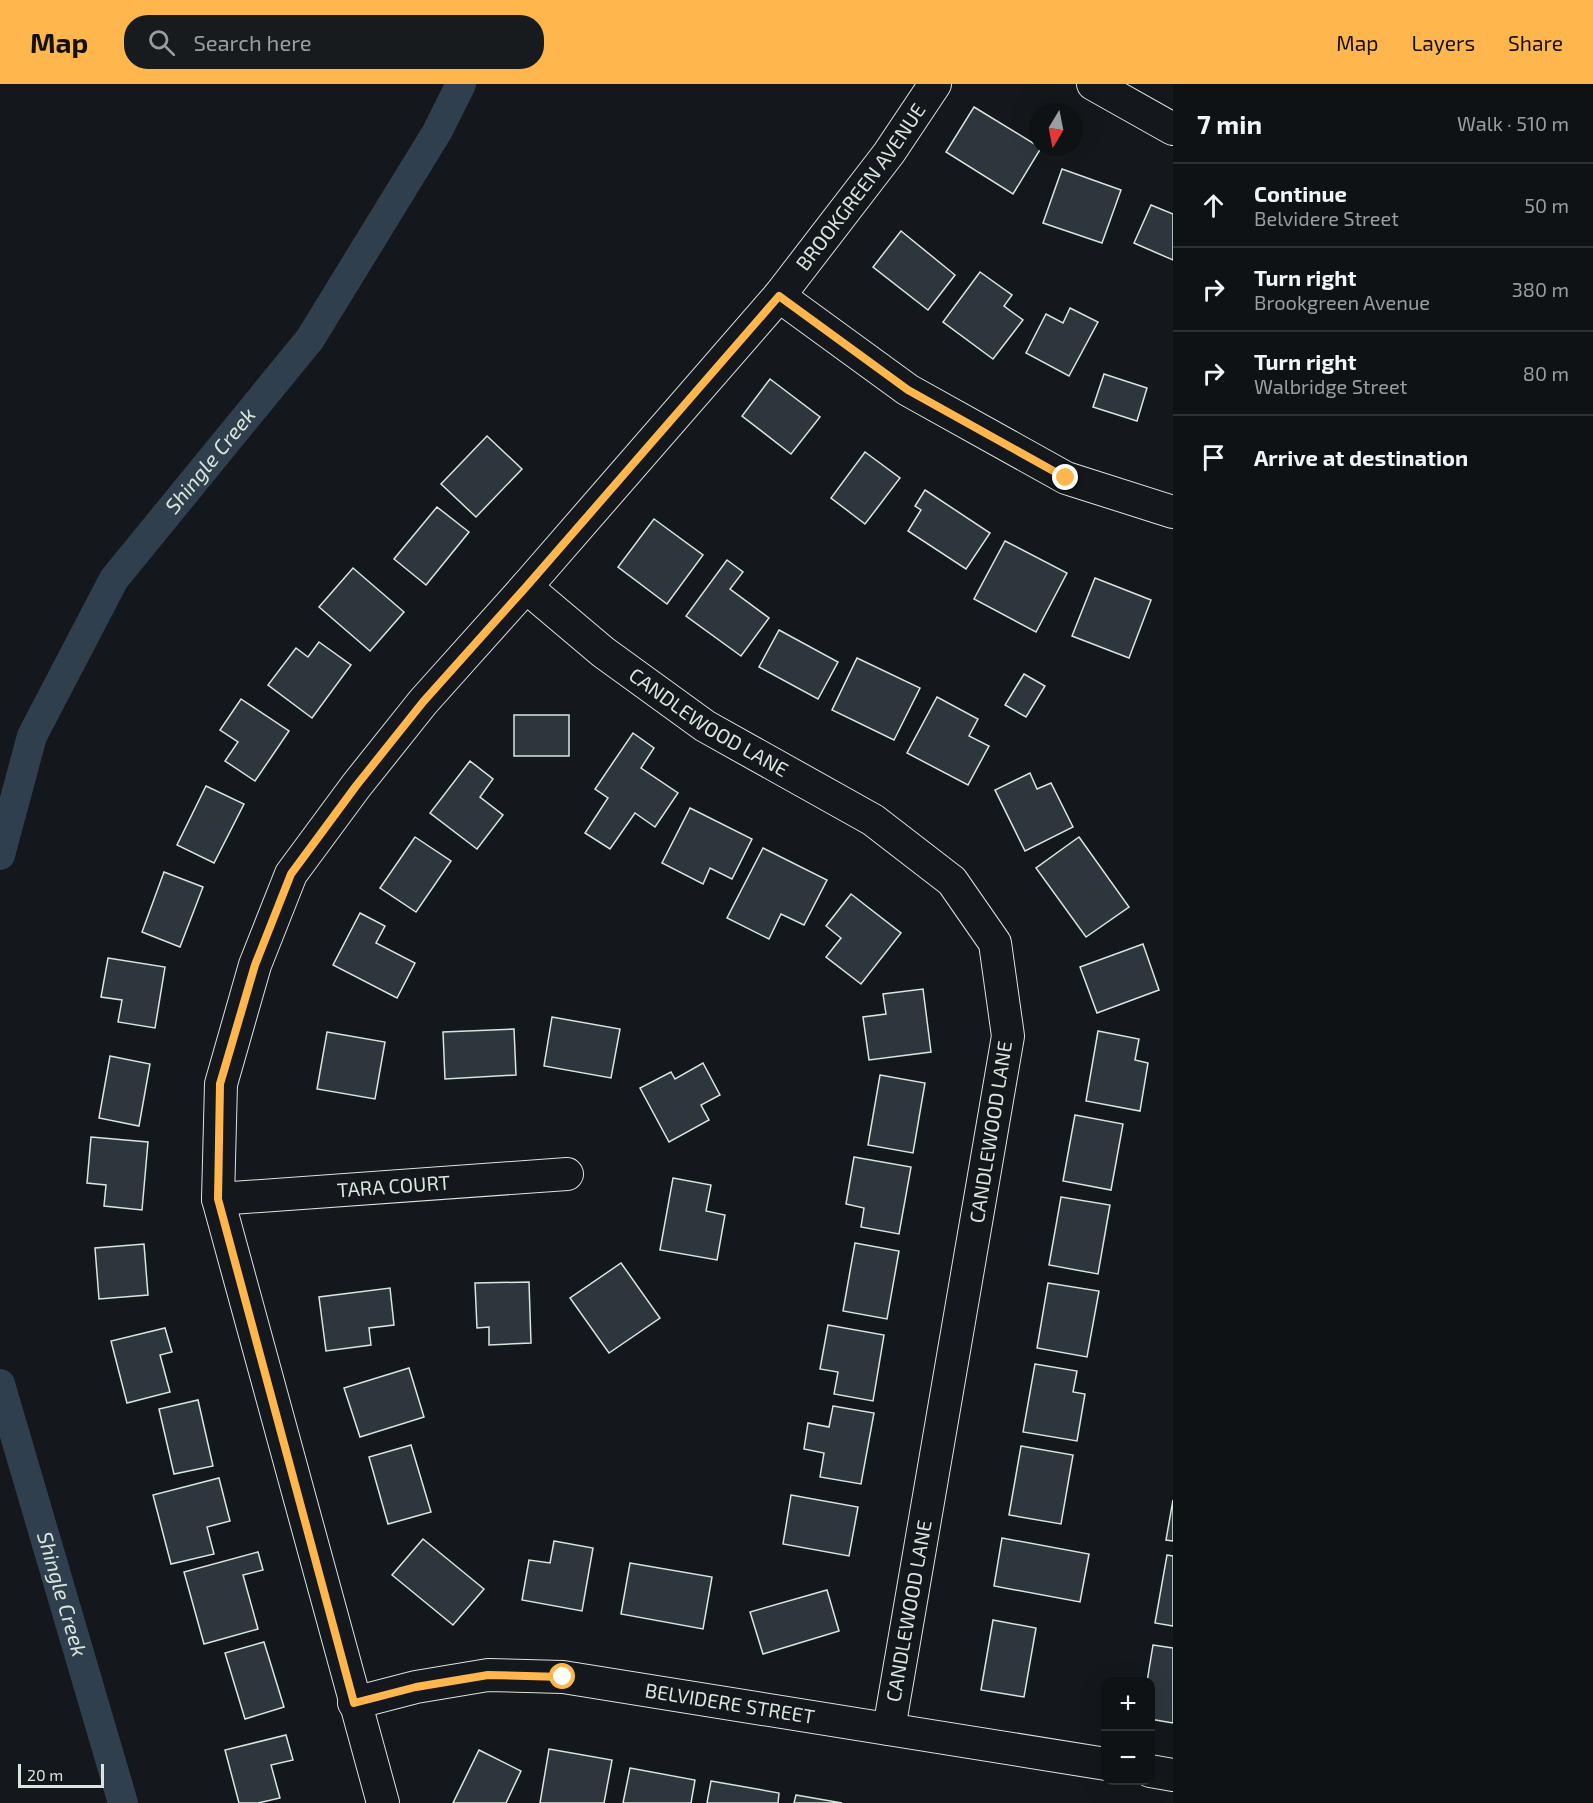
<!DOCTYPE html>
<meta charset="utf-8">
<style>
body{margin:0;font-family:"Exo 2",sans-serif;background:#181b1e;color:#f1f3f6}
.controls{position:absolute;right:18px;bottom:18px;display:grid;overflow:hidden;border-radius:12px;box-shadow:0 6px 24px #0002}
.controls button{width:54px;height:54px;display:grid;place-items:center;padding:0;border:0;border-bottom:2px solid #2f3234;background:#0f1215;color:#f1f3f6;font:30px sans-serif}
.compass{position:absolute;left:1029px;top:18px;width:54px;height:54px;border-radius:50%;background:#0f1215;box-shadow:0 6px 24px #0002;rotate:190deg}
.scale{position:absolute;left:18px;bottom:15px;width:86px;box-sizing:border-box;padding-left:6px;border:3px solid #d8e6dc;border-top:0;font-size:16px;line-height:21px;white-space:nowrap;color:#d8e6dc;-webkit-text-stroke:4px #14181c;paint-order:stroke}
.stop{position:absolute;width:18px;height:18px;margin:-14px;border:4px solid #ffb74d;border-radius:50%;background:#fff}
.stop.end{background:#ffb74d;border-color:#fff;box-shadow:0 2px 6px #0008}
.list{margin:0;padding:0;list-style:none}
h2{display:flex;justify-content:space-between;align-items:center;height:78px;margin:0;padding:0 24px;font-size:26px}
h2 small{font-size:20px;font-weight:400;color:#9b9ea0}
.list li{display:grid;grid-template-columns:39px 1fr auto;gap:18px;align-items:center;box-sizing:border-box;height:84px;padding:0 24px;border-top:2px solid #2f3234}
.list b{display:block;font-size:22px;white-space:nowrap}
.list p{margin:0;font-size:20px;white-space:nowrap;color:#9b9ea0}
.list em{font-size:20px;font-style:normal;color:#9b9ea0}
.icon{flex:none;width:33px;height:33px;fill:none;stroke:currentColor;stroke-width:2;stroke-linecap:round;stroke-linejoin:round}
.map{position:relative;flex:none;width:1173px;height:1719px;overflow:hidden}
header{display:flex;align-items:center;gap:36px;box-sizing:border-box;height:84px;padding:0 30px;background:#ffb74d;color:#111}
header strong{font-size:28px}
nav{display:flex;gap:33px;margin-inline-start:auto;font-size:21px}
.search{width:420px;height:54px;background:#181b1e;display:flex;align-items:center;gap:15px;box-sizing:border-box;padding:0 21px;border-radius:24px;color:#9b9ea0;font-size:22px}
main{display:flex}
aside{flex:1;background:#0f1215}
.map>svg:first-child{display:block}
.lines{fill:none;stroke-linecap:round;stroke-linejoin:round}
.canal{stroke:#2f3f4d;stroke-width:30}
.building{fill:#2c363c;stroke:#d8e6dc;stroke-width:1.5}
.minor-casing{stroke:#d8e6dc;stroke-width:34}
.minor{stroke:#14181c;stroke-width:32}
.route{stroke:#ffb74d;stroke-width:8}
.labels{text-anchor:middle;stroke-width:4.5;stroke-linejoin:round;paint-order:stroke}
.street-label{font-size:20px;fill:#d8e6dc;stroke:#14181c}
.water-label{font-size:21px;font-style:italic;fill:#d8e6dc;stroke:#14181c}
</style>
<header>
<strong>Map</strong>
<div class="search"><svg class="icon" aria-label="search" viewBox="0 0 24 24"><circle cx="10" cy="10" r="6"/><path d="M15 15l6 6"/></svg>Search here</div>
<nav><a>Map</a><a>Layers</a><a>Share</a></nav>
</header>
<main>
<div class="map">
<svg width="1173" height="1719" viewBox="0 0 1173 1719">
<rect width="100%" height="100%" fill="#14181c"/>
<g class="lines">
<!-- canal -->
<g class="canal">
<path id="s1" d="M0 771 32 652 114 495 310 255 437 48 461 0"/>
<path id="s2" d="M0 1300 123 1719"/>
</g>
</g>
<!-- building -->
<g class="building">
<path d="M974 23 1041 64 1013 110 946 68Z"/>
<path d="M1062 85 1121 106 1102 159 1043 139Z"/>
<path d="M1151 121 1173 130V176L1134 159Z"/>
<path d="M901 147 955 191 928 226 873 183Z"/>
<path d="M980 188 1012 211 1004 222 1023 236 993 275 943 238Z"/>
<path d="M1070 224 1098 238 1069 292 1026 269 1046 230 1063 239Z"/>
<path d="M1104 290 1147 304 1137 337 1093 323Z"/>
<path d="M770 295 820 333 791 370 742 332Z"/>
<path d="M487 352 522 385 476 433 441 400Z"/>
<path d="M865 368 900 394 865 440 831 414Z"/>
<path d="M925 406 990 449 966 485 908 447 921 426 915 422Z"/>
<path d="M437 423 469 448 426 501 394 475Z"/>
<path d="M654 435 703 471 667 520 618 483Z"/>
<path d="M1005 457 1067 489 1036 548 974 515Z"/>
<path d="M727 476 743 488 730 505 769 534 741 572 686 532Z"/>
<path d="M353 484 404 528 370 567 319 523Z"/>
<path d="M1095 494 1151 516 1129 574 1072 552Z"/>
<path d="M779 546 838 578 818 615 759 583Z"/>
<path d="M319 558 351 581 312 634 268 601 296 564 308 573Z"/>
<path d="M857 574 920 604 894 656 832 626Z"/>
<path d="M1024 590 1045 602 1026 633 1005 621Z"/>
<path d="M937 613 978 635 969 652 989 662 968 701 907 669Z"/>
<path d="M241 615 289 647 255 697 225 677 238 658 220 646Z"/>
<rect x="514" y="631" width="55" height="41"/>
<path d="M633 649 654 664 641 684 678 709 655 743 635 729 610 765 585 749 608 714 595 705Z"/>
<path d="M470 677 493 695 480 713 503 731 477 765 430 729Z"/>
<path d="M1030 689 1037 705 1051 699 1073 743 1025 767 995 706Z"/>
<path d="M206 702 244 720 214 779 177 761Z"/>
<path d="M690 724 752 755 732 795 710 784 703 800 662 779Z"/>
<path d="M415 753 451 777 416 828 380 804Z"/>
<path d="M1079 753 1129 823 1086 853 1036 784Z"/>
<path d="M763 764 827 796 804 841 781 830 769 855 727 834Z"/>
<path d="M164 788 203 803 180 863 142 848Z"/>
<path d="M851 810 901 849 861 900 826 873 841 854 826 842Z"/>
<path d="M360 829 385 842 376 859 415 879 397 914 333 881Z"/>
<path d="M1143 860 1159 906 1097 929 1080 883Z"/>
<path d="M108 874 165 883 155 944 118 938 122 916 101 913Z"/>
<path d="M923 905 931 968 869 976 863 933 886 930 883 910Z"/>
<path d="M552 933 620 945 611 994 544 982Z"/>
<path d="M514 945 516 991 445 995 443 948Z"/>
<path d="M1098 947 1139 955 1135 976 1148 979 1140 1027 1086 1017Z"/>
<path d="M327 948 385 958 375 1015 317 1005Z"/>
<path d="M110 972 150 980 139 1042 99 1034Z"/>
<path d="M703 979 720 1011 701 1021 709 1036 669 1058 640 1004 671 988 675 995Z"/>
<path d="M880 991 925 999 913 1069 868 1061Z"/>
<path d="M1075 1031 1123 1040 1111 1106 1063 1097Z"/>
<path d="M91 1053 148 1058 142 1126 104 1122 106 1101 87 1099Z"/>
<path d="M854 1073 911 1083 899 1150 861 1143 864 1124 846 1120Z"/>
<path d="M673 1094 711 1101 706 1127 725 1131 717 1176 660 1166Z"/>
<path d="M1061 1113 1110 1121 1098 1190 1049 1181Z"/>
<path d="M855 1159 899 1167 887 1235 843 1227Z"/>
<path d="M144 1160 148 1211 99 1215 95 1164Z"/>
<path d="M621 1179 660 1234 609 1269 570 1214Z"/>
<path d="M529 1198 531 1259 489 1261V1243L477 1244 475 1199Z"/>
<path d="M1048 1199 1099 1207 1087 1273 1037 1264Z"/>
<path d="M390 1204 394 1241 369 1244 371 1261 326 1267 319 1213Z"/>
<path d="M828 1241 884 1251 873 1317 834 1310 838 1288 820 1285Z"/>
<path d="M165 1244 172 1268 160 1271 170 1308 127 1319 111 1257Z"/>
<path d="M1035 1280 1077 1287 1073 1308 1085 1310 1077 1357 1023 1348Z"/>
<path d="M409 1284 424 1333 360 1353 344 1304Z"/>
<path d="M198 1316 213 1382 174 1390 159 1325Z"/>
<path d="M833 1322 874 1329 861 1400 820 1393 824 1369 804 1365 808 1339 829 1343Z"/>
<path d="M411 1361 431 1428 388 1440 369 1373Z"/>
<path d="M1021 1362 1073 1371 1061 1440 1009 1431Z"/>
<path d="M219 1394 230 1437 207 1443 214 1470 171 1480 153 1411Z"/>
<path d="M791 1411 858 1423 849 1472 783 1460Z"/>
<path d="M1173 1416V1457L1166 1456Z"/>
<path d="M1002 1454 1089 1470 1080 1518 994 1502Z"/>
<path d="M423 1455 484 1505 453 1541 392 1491Z"/>
<path d="M554 1457 593 1464 582 1527 522 1516 529 1476 550 1479Z"/>
<path d="M258 1468 263 1486 243 1491 258 1545 204 1560 184 1488Z"/>
<path d="M1167 1471 1173 1472V1542L1155 1539Z"/>
<path d="M630 1479 712 1493 703 1545 621 1530Z"/>
<path d="M827 1506 839 1547 763 1570 750 1528Z"/>
<path d="M993 1536 1036 1544 1024 1613 981 1606Z"/>
<path d="M264 1558 284 1623 245 1635 225 1569Z"/>
<path d="M1153 1561 1173 1564V1639L1150 1635V1598H1147Z"/>
<path d="M286 1651 293 1676 271 1681 280 1714 258 1719H239L225 1666Z"/>
<path d="M549 1665 612 1676 604 1719H540Z"/>
<path d="M479 1666 521 1687 506 1719H453Z"/>
<path d="M630 1684 695 1696 691 1719H623Z"/>
<path d="M711 1697 779 1709 778 1719H707Z"/>
<path d="M796 1711 842 1719H794Z"/>
</g>
<g class="lines">
<!-- minor casing -->
<g class="minor-casing">
<g id="minor">
<path d="M1093 0 1173 45"/>
<path d="M779 212 908 306 1066 394 1173 428"/>
<path id="s3" d="M526 503 603 568 705 642 873 736 952 797 995 859 1008 952 889 1645"/>
<path id="s4" d="M218 1115 567 1090"/>
<path id="s5" d="M354 1619 416 1603 488 1591 563 1593 1106 1680"/>
<path d="M1150 1687 1173 1691"/>
<path id="s6" d="M383 1719 218 1115 221 1000 255 881 291 790 356 702 423 618 526 503 779 212 889 69 935 0"/>
</g>
</g>
<!-- minor -->
<use href="#minor" class="minor"/>
</g>
<g class="lines">
<!-- route -->
<path class="route" d="M563 1593 488 1591 416 1603 354 1619 218 1115 220 1000 255 881 291 790 356 702 423 618 526 503 779 212 908 306 1066 394"/>
</g>
<g class="labels">
<!-- street labels -->
<g class="street-label">
<text dy="7" stroke="none"><textPath href="#s6" startOffset="1856">BROOKGREEN AVENUE</textPath></text>
<text dy="7" stroke="none"><textPath href="#s3" startOffset="228">CANDLEWOOD LANE</textPath></text>
<text transform="translate(991 1048) rotate(-81)" y="7">CANDLEWOOD LANE</text>
<text dy="7" stroke="none"><textPath href="#s4" startOffset="176">TARA COURT</textPath></text>
<text transform="translate(909 1527) rotate(-80)" y="7">CANDLEWOOD LANE</text>
<text dy="7" stroke="none"><textPath href="#s5" startOffset="381">BELVIDERE STREET</textPath></text>
</g>
<!-- water labels -->
<g class="water-label">
<text dy="7" stroke="none"><textPath href="#s1" startOffset="453">Shingle Creek</textPath></text>
<text dy="7" stroke="none"><textPath href="#s2" startOffset="219">Shingle Creek</textPath></text>
</g>
</g>
</svg>
<div class="controls">
<button>+</button>
<button>−</button>
</div>
<svg class="compass" viewBox="-18 -18 36 36"><path d="M0-13l5 13h-10z" fill="#e53935"/><path d="M0 13l5-13h-10z" fill="#9b9ea0"/></svg>
<div class="scale">20 m</div>
<div class="stop" style="left:563px;top:1593px"></div>
<div class="stop end" style="left:1066px;top:394px"></div>
</div>
<aside>
<h2>7 min<small>Walk · 510 m</small></h2>
<ul class="list">
<li><svg class="icon" aria-label="ahead" viewBox="0 0 24 24"><path d="M12 20V5M6 11l6-6 6 6"/></svg><div><b>Continue</b><p>Belvidere Street</p></div><em>50 m</em></li>
<li><svg class="icon" aria-label="right" viewBox="0 0 24 24"><path d="M7 20v-9h11M14 6l5 5-5 5"/></svg><div><b>Turn right</b><p>Brookgreen Avenue</p></div><em>380 m</em></li>
<li><svg class="icon" aria-label="right" viewBox="0 0 24 24"><path d="M7 20v-9h11M14 6l5 5-5 5"/></svg><div><b>Turn right</b><p>Walbridge Street</p></div><em>80 m</em></li>
<li><svg class="icon" aria-label="arrive" viewBox="0 0 24 24"><path d="M6 21V4h12l-3 4 3 4H6"/></svg><div><b>Arrive at destination</b></div></li>
</ul>
</aside>
</main>
